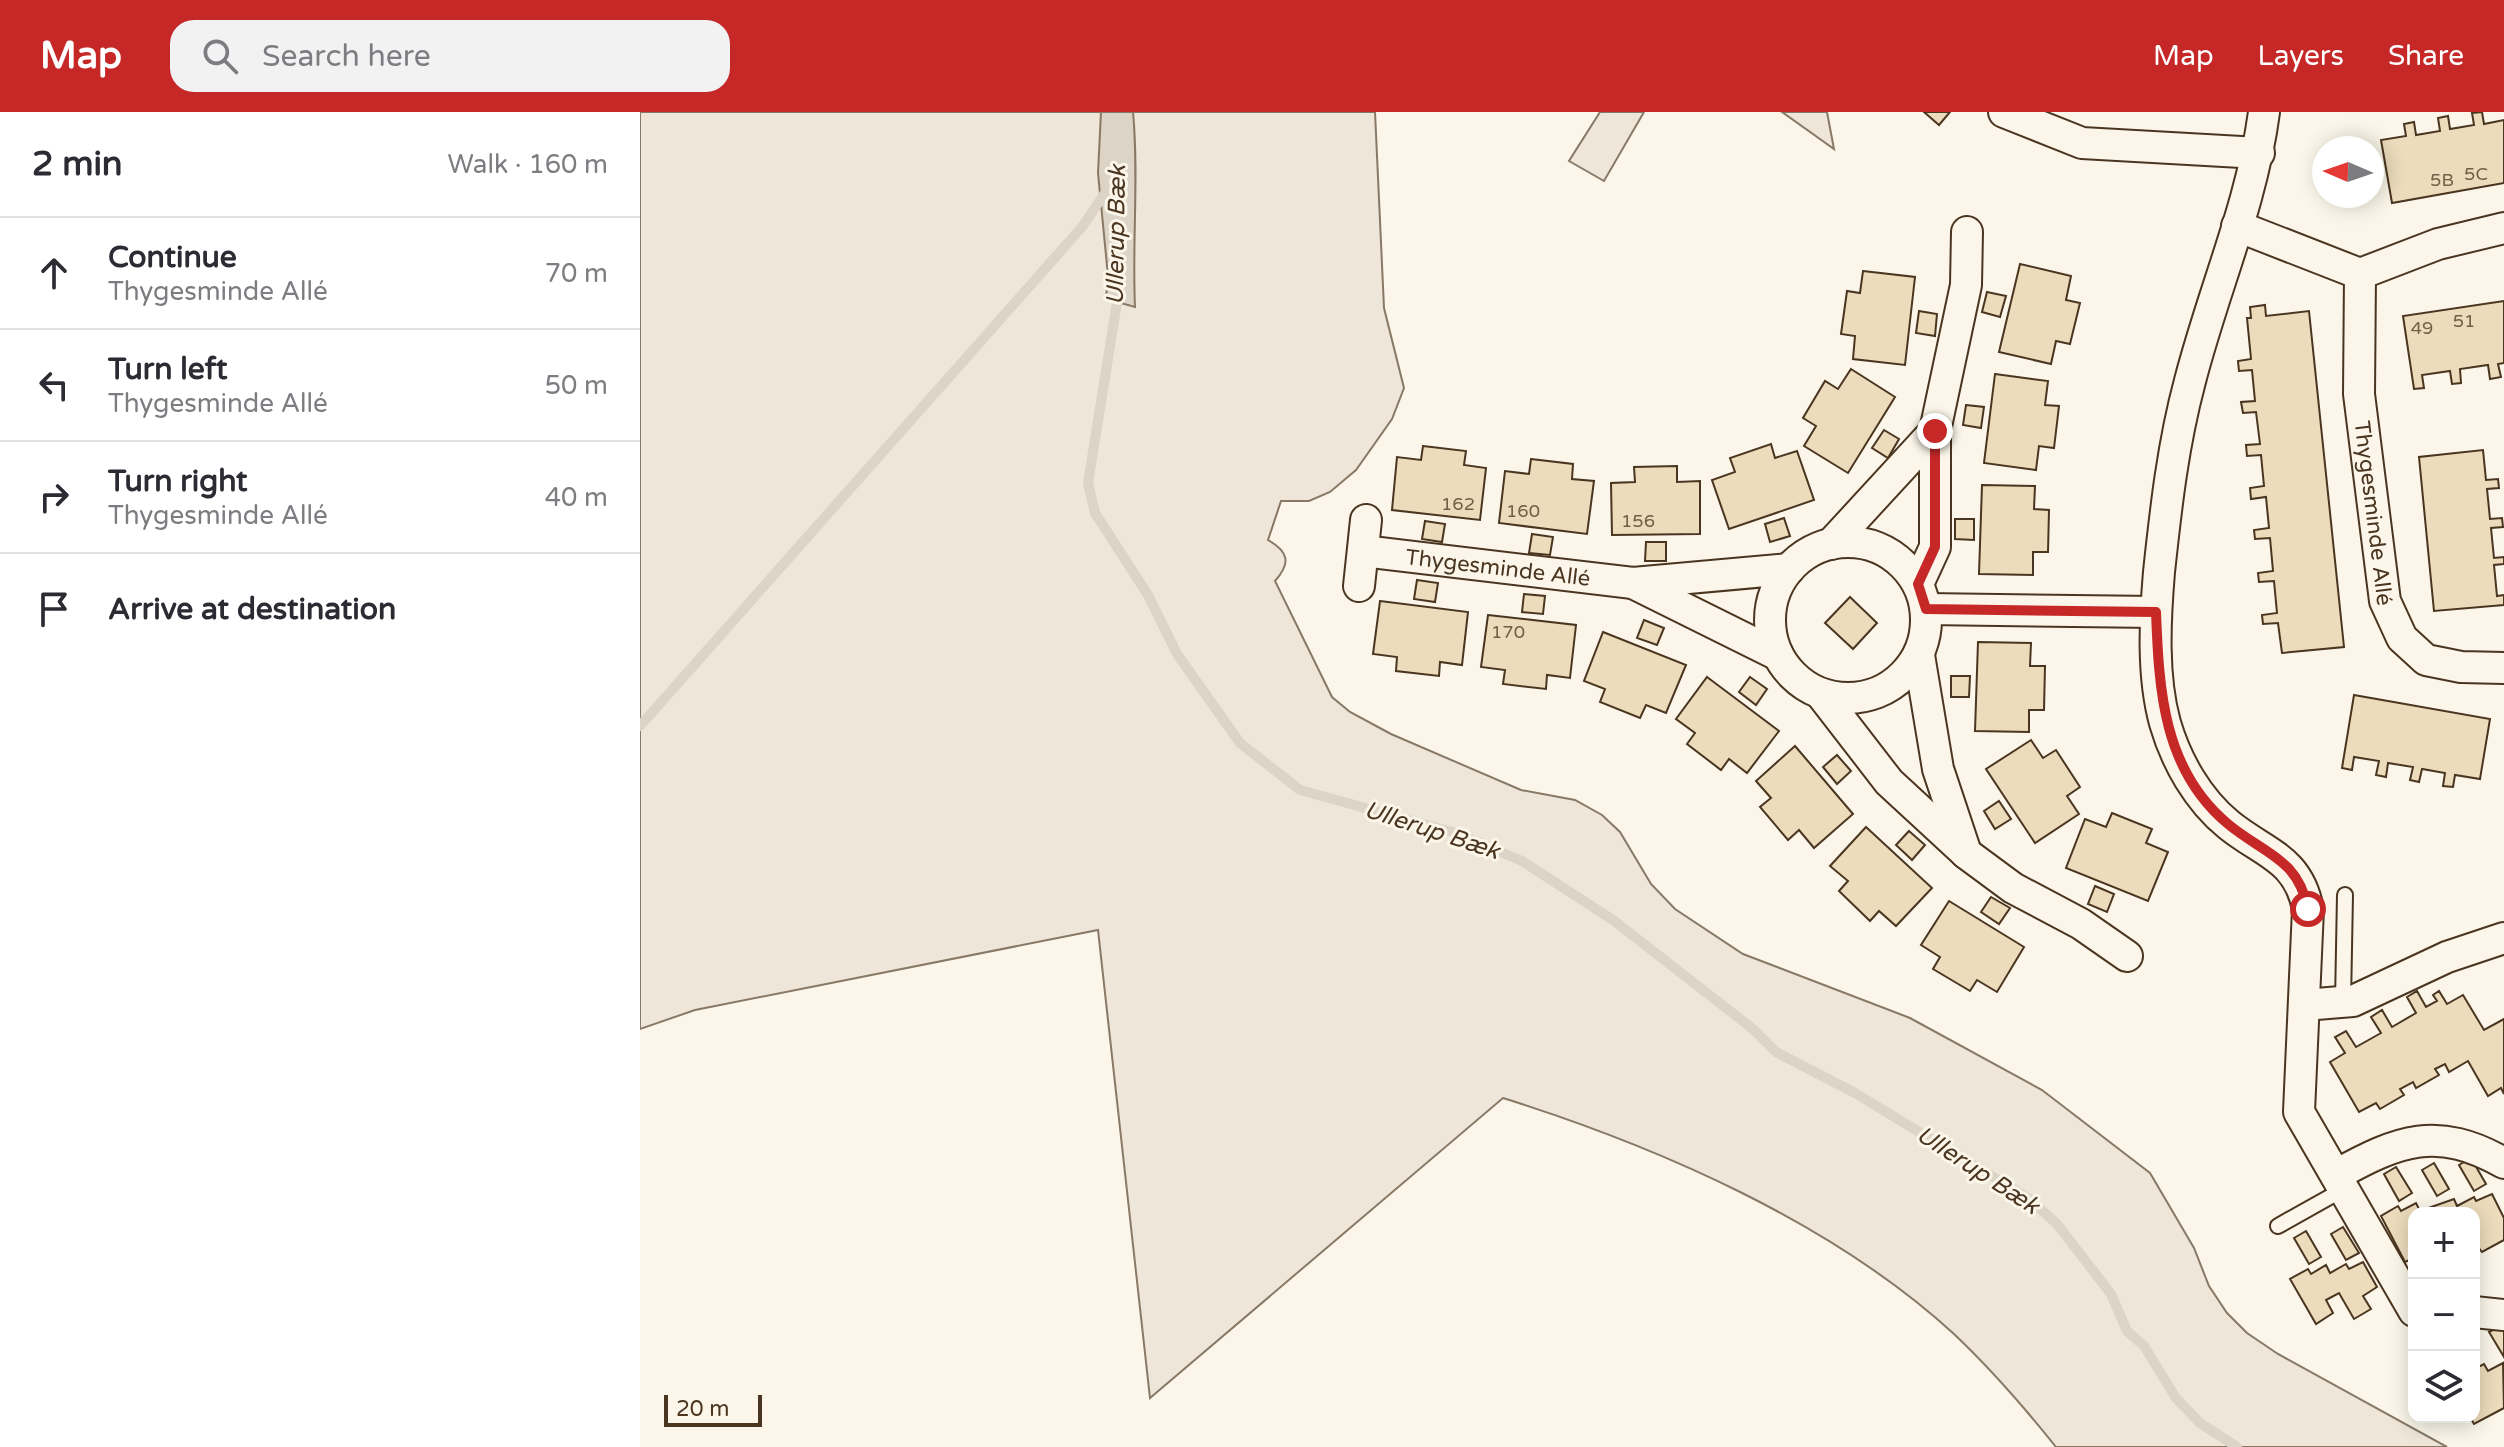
<!DOCTYPE html>
<meta charset="utf-8">
<style>
body{margin:0;font-family:"Varela Round",sans-serif;background:#f2f2f3;color:#2b2b33}
.controls{position:absolute;right:24px;bottom:24px;display:grid;overflow:hidden;border-radius:16px;box-shadow:0 4px 20px #0003}
.controls button{width:72px;height:72px;display:grid;place-items:center;padding:0;border:0;border-bottom:2px solid #e1e1e2;background:#fff;color:#2b2b33;font:40px sans-serif}
.compass{position:absolute;left:1672px;top:24px;width:72px;height:72px;border-radius:50%;background:#fff;box-shadow:0 4px 20px #0003;rotate:272deg}
.scale{position:absolute;left:24px;bottom:20px;width:98px;box-sizing:border-box;padding-left:8px;border:4px solid #4a3520;border-top:0;font-size:22px;line-height:28px;white-space:nowrap;color:#4a3520;-webkit-text-stroke:6px #fbf6e9;paint-order:stroke}
.stop{position:absolute;width:24px;height:24px;margin:-18px;border:6px solid #c62828;border-radius:50%;background:#fff}
.stop.end{background:#c62828;border-color:#fff;box-shadow:0 2px 8px #0008}
.list{margin:0;padding:0;list-style:none}
h2{display:flex;justify-content:space-between;align-items:center;height:104px;margin:0;padding:0 32px;font-size:34px}
h2 small{font-size:26px;font-weight:400;color:#7c7c81}
.list li{display:grid;grid-template-columns:52px 1fr auto;gap:24px;align-items:center;box-sizing:border-box;height:112px;padding:0 32px;border-top:2px solid #e1e1e2}
.list b{display:block;font-size:30px;white-space:nowrap}
.list p{margin:0;font-size:26px;white-space:nowrap;color:#7c7c81}
.list em{font-size:26px;font-style:normal;color:#7c7c81}
.icon{flex:none;width:44px;height:44px;fill:none;stroke:currentColor;stroke-width:2;stroke-linecap:round;stroke-linejoin:round}
.map{position:relative;flex:none;width:1864px;height:1335px;overflow:hidden}
header{display:flex;align-items:center;gap:48px;box-sizing:border-box;height:112px;padding:0 40px;background:#c62828;color:#fff}
header strong{font-size:38px}
nav{display:flex;gap:44px;margin-inline-start:auto;font-size:28px}
.search{width:560px;height:72px;background:#f2f2f3;display:flex;align-items:center;gap:20px;box-sizing:border-box;padding:0 28px;border-radius:24px;color:#7c7c81;font-size:30px}
main{display:flex}
aside{flex:1;background:#fff}
.map>svg:first-child{display:block}
.green{fill:#ede6d9;stroke:#887966;stroke-width:2}
.water{fill:#dcd4c6;stroke:#887966;stroke-width:2}
.lines{fill:none;stroke-linecap:round;stroke-linejoin:round}
.stream{stroke:#dcd4c6;stroke-width:10}
.building{fill:#ecdcbc;stroke:#4a3520;stroke-width:2}
.service-casing{stroke:#4a3520;stroke-width:18}
.minor-casing{stroke:#4a3520;stroke-width:34}
.service{stroke:#fbf6e9;stroke-width:14}
.minor{stroke:#fbf6e9;stroke-width:30}
.route{stroke:#c62828;stroke-width:10}
.labels{text-anchor:middle;stroke-width:6;stroke-linejoin:round;paint-order:stroke}
.number-label{font-size:18px;fill:#725f47}
.street-label{font-size:22px;fill:#4a3520;stroke:#fbf6e9}
.water-label{font-size:24px;font-style:italic;fill:#4a3520;stroke:#fbf6e9}
</style>
<header>
<strong>Map</strong>
<div class="search"><svg class="icon" aria-label="search" viewBox="0 0 24 24"><circle cx="10" cy="10" r="6"/><path d="M15 15l6 6"/></svg>Search here</div>
<nav><a>Map</a><a>Layers</a><a>Share</a></nav>
</header>
<main>
<aside>
<h2>2 min<small>Walk · 160 m</small></h2>
<ul class="list">
<li><svg class="icon" aria-label="ahead" viewBox="0 0 24 24"><path d="M12 20V5M6 11l6-6 6 6"/></svg><div><b>Continue</b><p>Thygesminde Allé</p></div><em>70 m</em></li>
<li><svg class="icon" aria-label="left" viewBox="0 0 24 24"><path d="M17 20v-9H6M10 6l-5 5 5 5"/></svg><div><b>Turn left</b><p>Thygesminde Allé</p></div><em>50 m</em></li>
<li><svg class="icon" aria-label="right" viewBox="0 0 24 24"><path d="M7 20v-9h11M14 6l5 5-5 5"/></svg><div><b>Turn right</b><p>Thygesminde Allé</p></div><em>40 m</em></li>
<li><svg class="icon" aria-label="arrive" viewBox="0 0 24 24"><path d="M6 21V4h12l-3 4 3 4H6"/></svg><div><b>Arrive at destination</b></div></li>
</ul>
</aside>
<div class="map">
<svg width="1864" height="1335" viewBox="0 0 1864 1335">
<rect width="100%" height="100%" fill="#fbf6e9"/>
<!-- green -->
<g class="green">
<path d="M0 0H735L744 196 764 276 752 307 716 358 690 380 669 389H641L628 428C649 440 651 451 635 469L692 585 710 600 751 622 881 678 935 688 962 703 980 720 1011 772 1035 797 1103 842 1270 906 1402 978 1510 1061 1554 1136 1569 1174 1587 1201 1607 1221 1638 1242 1807 1335H1416C1384 1295 1351 1257 1314 1222 1193 1111 1019 1035 863 986L510 1286 458 818 55 898 0 917Z"/>
<path d="M960 0H1004L964 69 929 49Z"/>
<path d="M1142 0H1187L1194 37Z"/>
</g>
<!-- water -->
<path class="water" d="M461 0H493C499 65 492 130 495 195L466 187 468 164 458 61Z"/>
<g class="lines">
<!-- stream -->
<g class="stream">
<path d="M479 178 448 371 455 401 508 483 537 542 600 631 660 678 816 721 882 749 973 808 1113 917 1136 940 1215 981 1388 1086 1417 1112 1471 1182 1487 1219 1504 1234 1536 1286 1560 1311 1597 1335"/>
<path d="M0 614 442 115 465 81"/>
</g>
</g>
<!-- building -->
<g class="building">
<path d="M1284 0H1310L1299 13Z"/>
<path d="M1842 0 1844 12 1864 8V71L1752 91 1741 28 1766 24 1764 12 1774 10 1776 23 1800 19 1798 6 1808 4 1810 17 1834 13 1832 1Z"/>
<path d="M1380 152 1431 164 1426 188 1440 191 1430 232 1416 229 1411 252 1359 240Z"/>
<path d="M1223 159 1275 165 1265 253 1213 247 1215 224 1201 222 1207 179 1220 181Z"/>
<path d="M1347 180 1366 184 1360 205 1342 200Z"/>
<path d="M1864 189V251L1858 252 1861 265 1850 267 1848 253 1820 257 1821 271 1812 272 1810 259 1782 263 1784 276 1774 277 1763 204Z"/>
<path d="M1625 193 1626 204 1669 199 1704 535 1642 541 1638 511 1623 512 1622 503 1637 501 1634 469 1619 470 1618 461 1633 459 1630 426 1615 427 1614 418 1629 416 1626 385 1611 387 1610 376 1624 374 1621 343 1607 344 1606 333 1620 332 1616 300 1603 301 1601 290 1615 289 1612 258 1599 259 1598 249 1611 247 1607 206H1611L1610 195Z"/>
<path d="M1279 199 1297 202 1295 224 1276 221Z"/>
<path d="M1211 257 1255 285 1208 361 1164 334 1176 314 1163 306 1185 269 1198 277Z"/>
<path d="M1355 262 1408 269 1405 293 1419 294 1414 336 1399 334 1396 358 1344 351Z"/>
<path d="M1326 293 1344 295 1341 316 1323 313Z"/>
<path d="M1244 318 1259 327 1248 346 1232 336Z"/>
<path d="M1131 332 1135 346 1157 339 1174 388 1089 417 1072 368 1095 360 1090 346Z"/>
<path d="M783 334 826 339 824 353 846 356 840 408 752 398 757 345 781 348Z"/>
<path d="M1843 338 1846 368 1858 367 1859 376 1847 377 1850 407 1862 406 1863 415 1851 416 1854 446 1864 445V452L1854 453 1857 484 1864 483V493L1794 499 1779 345Z"/>
<path d="M891 347 933 352 932 367 954 369 947 422 859 411 865 359 889 362Z"/>
<path d="M1037 354V370L1060 369V422L972 423 971 371 995 370 994 355Z"/>
<path d="M1342 373 1395 374 1394 397 1409 398 1408 440H1393V463L1339 462Z"/>
<path d="M1144 406 1150 424 1130 430 1125 412Z"/>
<path d="M1315 407H1334V428L1315 427Z"/>
<path d="M785 409 805 412 802 430 782 427Z"/>
<path d="M892 422 913 425 910 443 889 441Z"/>
<path d="M1006 430H1026V449H1005Z"/>
<path d="M777 468 798 471 795 490 774 487Z"/>
<path d="M884 482 905 484 903 502 882 500Z"/>
<path d="M1210 485 1237 511 1213 537 1185 511Z"/>
<path d="M740 489 828 500 822 553 800 550 799 564 756 559 757 545 733 542Z"/>
<path d="M848 503 936 513 930 566 907 563 906 577 863 572 865 558 841 555Z"/>
<path d="M1004 508 1024 516 1017 533 997 526Z"/>
<path d="M963 520 1046 553 1026 601 1006 593 1000 606 960 590 965 577 944 569Z"/>
<path d="M1338 530 1391 531 1390 554H1405L1404 598H1389V620L1335 619Z"/>
<path d="M1311 564H1330L1329 585H1311Z"/>
<path d="M1067 565 1139 619 1107 661 1089 647 1081 658 1047 632 1055 621 1036 607Z"/>
<path d="M1110 565 1127 577 1116 593 1099 580Z"/>
<path d="M1714 583 1850 607 1840 667 1815 663 1813 675 1803 674 1805 661 1782 657 1779 670 1770 668 1773 655 1748 651 1746 665 1736 663 1739 649 1714 645 1712 658 1702 656Z"/>
<path d="M1391 628 1403 646 1416 638 1440 675 1427 684 1439 702 1395 731 1346 657Z"/>
<path d="M1155 634 1213 702 1174 736 1159 718 1148 728 1120 695 1131 686 1116 669Z"/>
<path d="M1197 643 1211 659 1197 672 1183 655Z"/>
<path d="M1359 689 1371 707 1355 717 1344 699Z"/>
<path d="M1472 701 1512 717 1506 731 1528 740 1508 789 1426 756 1445 707 1466 715Z"/>
<path d="M1226 715 1292 776 1256 814 1239 799 1230 809 1199 779 1208 769 1190 754Z"/>
<path d="M1269 719 1285 733 1272 748 1256 733Z"/>
<path d="M1455 774 1474 782 1467 800 1448 792Z"/>
<path d="M1351 785 1370 796 1359 812 1341 800Z"/>
<path d="M1309 789 1384 835 1357 880 1337 868 1330 879 1293 857 1300 845 1281 833Z"/>
<path d="M1777 879 1786 895 1797 889 1793 883 1799 879 1807 892 1823 883 1844 918 1864 907V982L1861 976 1848 984 1828 949 1809 960 1805 952 1795 957 1799 963 1776 976 1773 970 1760 977 1764 983 1740 997 1736 991 1719 1000 1690 950 1705 941 1695 925 1706 919 1716 935 1741 921 1731 905 1742 898 1752 915 1776 901 1767 885Z"/>
<path d="M1831 1046 1846 1072 1834 1079 1819 1053Z"/>
<path d="M1794 1051 1809 1077 1797 1084 1782 1058Z"/>
<path d="M1756 1055 1772 1081 1759 1089 1744 1062Z"/>
<path d="M1852 1082 1864 1106V1128L1842 1140 1834 1130V1101H1774V1146L1765 1150 1741 1104 1758 1094 1761 1099 1776 1091 1780 1099 1814 1087 1817 1094 1834 1085 1836 1089Z"/>
<path d="M1703 1115 1719 1141 1706 1148 1691 1122Z"/>
<path d="M1666 1119 1681 1145 1669 1152 1654 1126Z"/>
<path d="M1723 1150 1737 1175 1723 1184 1731 1197 1714 1207 1699 1181 1686 1188 1693 1201 1676 1212 1650 1167 1668 1157 1671 1162 1686 1153 1690 1161 1706 1152 1709 1157Z"/>
<path d="M1862 1213 1864 1217V1245L1849 1220Z"/>
<path d="M1863 1251 1864 1296 1834 1312 1830 1305H1834V1257L1844 1252 1848 1259Z"/>
</g>
<g class="lines">
<!-- service casing -->
<g class="service-casing">
<g id="service">
<path d="M1703 890 1705 783"/>
<path d="M1638 1114 1704 1077"/>
</g>
</g>
<!-- minor casing -->
<g class="minor-casing">
<g id="minor">
<path d="M1364 0 1442 31 1619 41"/>
<path d="M1624 0C1612 92 1573 179 1550 269 1533 332 1526 395 1519 460 1515 508 1512 564 1525 611 1536 649 1558 688 1589 713 1625 742 1658 746 1668 797L1659 1000 1774 1199"/>
<path d="M1597 114 1720 162 1798 132 1864 116"/>
<path id="s1" d="M1720 162 1719 282 1745 489 1762 526 1786 548 1821 555 1864 556"/>
<circle cx="1208" cy="508" r="78"/>
<path d="M1191 432 1295 319"/>
<path id="s2" d="M723 439 993 471 1149 457"/>
<path d="M995 472 1138 543"/>
<path d="M1278 472 1295 435V319L1326 173 1327 120"/>
<path d="M719 474 726 408"/>
<path d="M1286 497 1516 500"/>
<path d="M1279 543 1298 657 1326 741"/>
<path d="M1181 582 1249 670 1327 742 1373 776 1441 812 1487 844"/>
<path d="M1664 893 1713 889 1807 845 1864 826"/>
<path d="M1696 1063C1759 1028 1797 1013 1864 1051"/>
<path d="M1834 1200 1864 1203"/>
</g>
</g>
<!-- service -->
<use href="#service" class="service"/>
<!-- minor -->
<use href="#minor" class="minor"/>
</g>
<g class="lines">
<!-- route -->
<path class="route" d="M1295 319V435L1278 472 1286 497 1516 500C1519 578 1523 658 1588 712 1624 742 1658 746 1668 797"/>
</g>
<g class="labels">
<!-- number labels -->
<g class="number-label">
<text x="1836" y="68">5C</text>
<text x="1802" y="74">5B</text>
<text x="1824" y="215">51</text>
<text x="1782" y="222">49</text>
<text x="818" y="398">162</text>
<text x="883" y="405">160</text>
<text x="998" y="415">156</text>
<text x="868" y="526">170</text>
</g>
<!-- street labels -->
<g class="street-label">
<text dy="8" stroke="none"><textPath href="#s1" startOffset="240">Thygesminde Allé</textPath></text>
<text dy="8" stroke="none"><textPath href="#s2" startOffset="136">Thygesminde Allé</textPath></text>
</g>
<!-- water labels -->
<g class="water-label">
<text transform="translate(476 123) rotate(-89)" y="8">Ullerup Bæk</text>
<text transform="translate(792 718) rotate(18)" y="8">Ullerup Bæk</text>
<text transform="translate(1338 1058) rotate(33)" y="8">Ullerup Bæk</text>
</g>
</g>
</svg>
<div class="controls">
<button>+</button>
<button>−</button>
<button><svg class="icon" aria-label="layers" viewBox="0 0 24 24"><path d="M12 4l9 5-9 5-9-5zM3 14l9 5 9-5"/></svg></button>
</div>
<svg class="compass" viewBox="-18 -18 36 36"><path d="M0-13l5 13h-10z" fill="#e53935"/><path d="M0 13l5-13h-10z" fill="#7c7c81"/></svg>
<div class="scale">20 m</div>
<div class="stop" style="left:1668px;top:797px"></div>
<div class="stop end" style="left:1295px;top:319px"></div>
</div>
</main>
